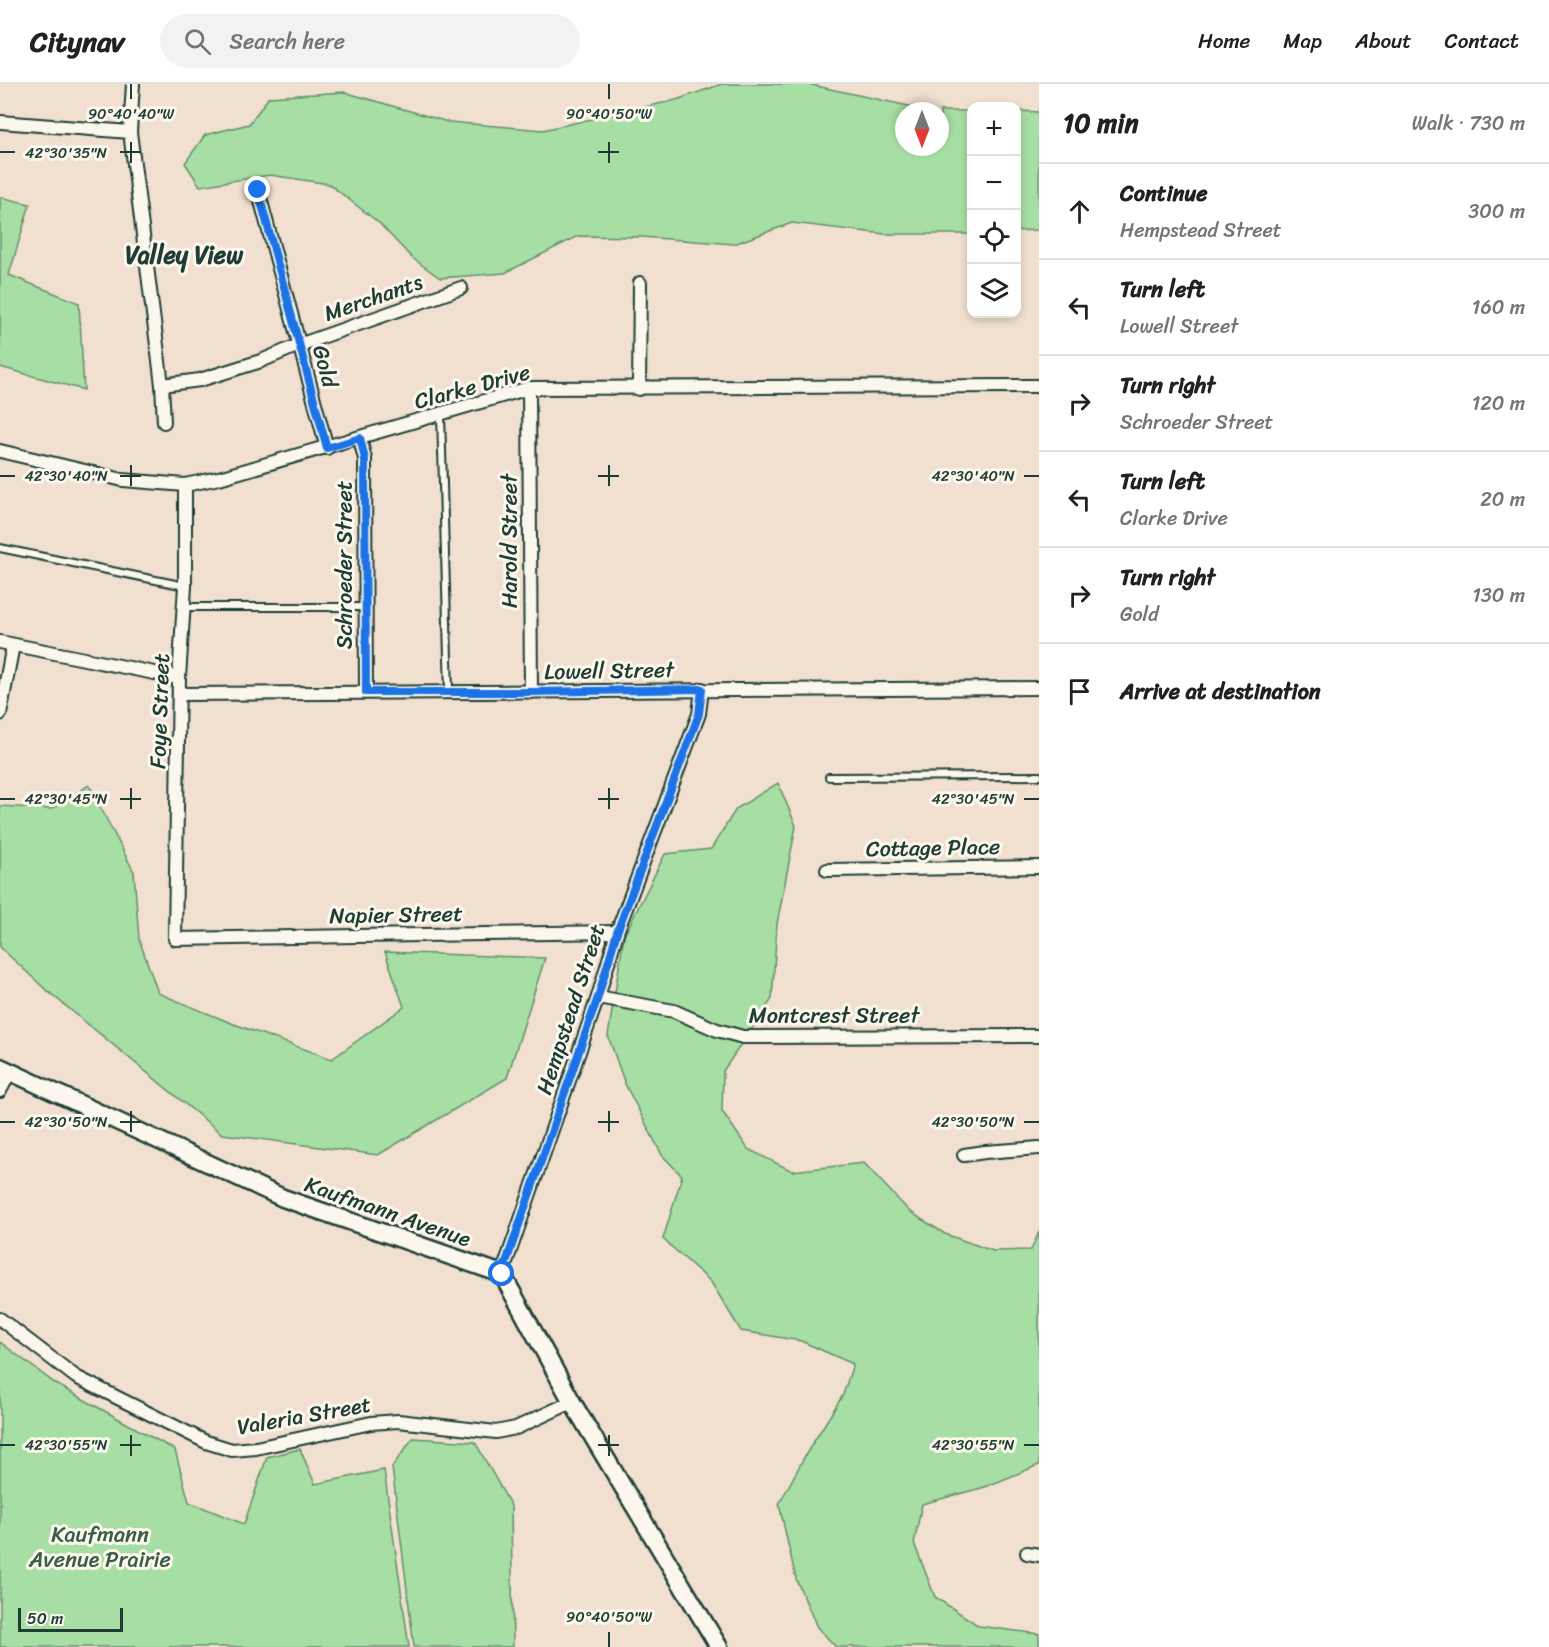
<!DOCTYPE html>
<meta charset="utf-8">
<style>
body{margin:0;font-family:Sriracha,sans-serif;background:#f2f2f2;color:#202124}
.controls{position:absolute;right:18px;top:18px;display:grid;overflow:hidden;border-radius:12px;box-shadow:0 3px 9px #0003}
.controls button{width:54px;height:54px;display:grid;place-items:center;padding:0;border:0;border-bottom:2px solid #e0e0e0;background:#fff;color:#202124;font:30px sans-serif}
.compass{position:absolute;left:895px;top:18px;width:54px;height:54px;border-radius:50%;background:#fff;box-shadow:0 3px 9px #0003;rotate:180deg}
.scale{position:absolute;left:18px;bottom:15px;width:105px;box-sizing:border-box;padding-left:6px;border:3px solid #1f3d34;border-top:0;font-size:16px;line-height:21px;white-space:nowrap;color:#1f3d34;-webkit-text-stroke:4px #fbf7ec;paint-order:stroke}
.stop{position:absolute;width:18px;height:18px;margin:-14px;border:4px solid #1a73e8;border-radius:50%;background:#fff}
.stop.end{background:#1a73e8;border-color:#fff;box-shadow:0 2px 6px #0008}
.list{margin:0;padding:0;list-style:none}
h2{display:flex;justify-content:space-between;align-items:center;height:78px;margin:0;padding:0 24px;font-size:26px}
h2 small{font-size:20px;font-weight:400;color:#757577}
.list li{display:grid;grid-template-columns:39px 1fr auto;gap:18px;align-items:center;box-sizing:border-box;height:96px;padding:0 24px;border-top:2px solid #e0e0e0}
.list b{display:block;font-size:22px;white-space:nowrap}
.list p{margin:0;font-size:20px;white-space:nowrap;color:#757577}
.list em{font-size:20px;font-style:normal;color:#757577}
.icon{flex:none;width:33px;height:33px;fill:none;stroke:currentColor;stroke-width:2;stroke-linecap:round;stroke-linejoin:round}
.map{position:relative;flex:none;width:1039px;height:1563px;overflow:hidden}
header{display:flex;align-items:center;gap:36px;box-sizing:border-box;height:84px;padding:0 30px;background:#fff;border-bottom:2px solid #e0e0e0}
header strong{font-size:28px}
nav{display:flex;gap:33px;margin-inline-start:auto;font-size:21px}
.search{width:420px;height:54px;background:#f2f2f2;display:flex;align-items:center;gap:15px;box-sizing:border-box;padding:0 21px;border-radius:33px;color:#757577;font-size:22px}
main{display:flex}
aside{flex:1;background:#fff}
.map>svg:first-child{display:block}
.green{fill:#a6dea3;stroke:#628e6c;stroke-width:1.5}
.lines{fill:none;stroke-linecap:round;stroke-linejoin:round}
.service-casing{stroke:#1f3d34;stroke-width:10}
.minor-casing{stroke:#1f3d34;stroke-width:16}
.secondary-casing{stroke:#1f3d34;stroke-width:21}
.service{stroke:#fbf7ec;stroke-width:6}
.minor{stroke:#fbf7ec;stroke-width:12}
.secondary{stroke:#fbf7ec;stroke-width:16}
.route{stroke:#1a73e8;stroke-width:8}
.ticks{fill:none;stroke:#1f3d34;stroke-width:2}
.labels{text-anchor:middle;stroke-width:6;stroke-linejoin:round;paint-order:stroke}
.street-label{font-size:22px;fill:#1f3d34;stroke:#fbf7ec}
.park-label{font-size:22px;fill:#3a5d4a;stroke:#fbf7ec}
.neighbourhood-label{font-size:24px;font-weight:bold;fill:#1f3d34;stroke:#fbf7ec}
.ticks-label{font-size:15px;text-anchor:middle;fill:#1f3d34;stroke:#fbf7ec;stroke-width:6;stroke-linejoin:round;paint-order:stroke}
</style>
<header>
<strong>Citynav</strong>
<div class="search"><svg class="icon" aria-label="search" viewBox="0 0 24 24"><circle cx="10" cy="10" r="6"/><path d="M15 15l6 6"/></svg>Search here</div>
<nav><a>Home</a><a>Map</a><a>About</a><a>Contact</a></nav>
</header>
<main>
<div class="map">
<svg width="1039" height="1563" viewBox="0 0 1039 1563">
<rect width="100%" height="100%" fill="#f1e0d0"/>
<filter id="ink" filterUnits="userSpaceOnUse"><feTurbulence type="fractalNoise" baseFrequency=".0167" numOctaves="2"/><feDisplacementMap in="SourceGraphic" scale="12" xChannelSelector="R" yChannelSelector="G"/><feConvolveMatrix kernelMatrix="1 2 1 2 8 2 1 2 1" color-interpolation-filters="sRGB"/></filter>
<g filter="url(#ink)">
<!-- green -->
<g class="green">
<path d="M722 0H807L932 27H904V63H940V27H971V150H885L792 139 734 160 642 153 578 152 505 189 440 194 411 173 379 139 329 100 270 91 200 102 185 79 205 51 249 40 269 13 344 8 448 38 543 46 676 16Z"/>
<path d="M1017 27 1039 28V146L1017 147Z"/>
<path d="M0 113 30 120 9 191 79 219 84 306 0 283Z"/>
<path d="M778 699 796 742 777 840 772 915 723 987 722 1027 748 1065 792 1087 864 1079 909 1127 945 1150 993 1167 1031 1166 1039 1148V1381L985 1403 922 1420 914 1459 935 1513 979 1542 1039 1550V1563H836L817 1543 796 1495 779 1420 806 1370 843 1311 853 1280 801 1257 741 1247 711 1198 663 1155 682 1092 662 1071 625 1000 608 952 624 852 665 770 711 765 736 725Z"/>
<path d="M89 701 134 788 139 855 158 909 231 939 332 975 404 923 385 868 545 874 507 994 378 1071 222 1050 45 905 0 863V722L51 725Z"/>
<path d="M0 1258 56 1300 175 1366 189 1418 244 1440 267 1373 300 1365 315 1400 384 1386 409 1563H0Z"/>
<path d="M413 1354 475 1358 511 1422 513 1563H414L392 1383Z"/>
</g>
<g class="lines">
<!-- service casing -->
<g class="service-casing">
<g id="service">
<path d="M441 331 449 608"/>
<path d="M0 464 185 502"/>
<path d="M184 523H366"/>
<path d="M829 693 1039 692"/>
</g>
</g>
<!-- minor casing -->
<g class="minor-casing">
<g id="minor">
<path d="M133 0 130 48 162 301 164 338"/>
<path d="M0 38 130 48"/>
<path d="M258 106 327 364"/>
<path d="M162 301 200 296 261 277 299 261 461 204"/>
<path d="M529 304 531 608"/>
<path d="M639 305 640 199"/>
<path d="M360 355 365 375 366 608"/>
<path d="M0 367 123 396 185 401 219 394 529 304 1039 302"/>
<path d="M185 401V502L179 594 175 855 617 848"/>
<path d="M0 558 179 594"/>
<path d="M179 610 1039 604"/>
<path d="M0 630 13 561"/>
<path d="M827 786 1039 783"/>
<path d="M598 913 674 927 717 946 743 953 1039 952"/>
<path d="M0 1007 10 988"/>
<path d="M964 1071 985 1068 1039 1064"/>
<path d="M502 1190 598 913 617 848 699 630 702 605"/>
<path d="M0 1235 76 1293 206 1358 232 1366 256 1364 371 1339 398 1337 496 1348 516 1344 572 1318"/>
<path d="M1027 1469 1039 1471"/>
</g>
</g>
<!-- secondary casing -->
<g class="secondary-casing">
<path id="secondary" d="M0 983 283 1114 502 1190 572 1318 719 1563"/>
</g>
<!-- service -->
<use href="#service" class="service"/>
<!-- minor -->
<use href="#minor" class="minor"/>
<!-- secondary -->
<use href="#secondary" class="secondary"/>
</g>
</g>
<g class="lines" filter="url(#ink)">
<!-- route -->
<path class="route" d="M258 106 327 364 360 354 365 375 366 608H531L702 605 699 630 617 848 598 913 502 1190"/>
</g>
<!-- ticks -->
<path class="ticks" d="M131 0V15M609 0V15M131 58V79M609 58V79M0 68H15M120 68H141M598 68H619M131 381V402M609 381V402M0 392H15M120 392H141M598 392H619M1024 392H1039M131 704V725M609 704V725M0 715H15M120 715H141M598 715H619M1024 715H1039M131 1027V1048M609 1027V1048M0 1038H15M120 1038H141M598 1038H619M1024 1038H1039M131 1351V1372M609 1351V1372M0 1361H15M120 1361H141M598 1361H619M1024 1361H1039M609 1548V1563"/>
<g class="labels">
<!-- street labels -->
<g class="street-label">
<text transform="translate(373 213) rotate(-19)" y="8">Merchants</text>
<text transform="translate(326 282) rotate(75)" y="8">Gold</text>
<text transform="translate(472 302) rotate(-15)" y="8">Clarke Drive</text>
<text transform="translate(509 457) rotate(-90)" y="8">Harold Street</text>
<text transform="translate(344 481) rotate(-90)" y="8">Schroeder Street</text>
<text transform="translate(609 586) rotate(-1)" y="8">Lowell Street</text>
<text transform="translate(159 627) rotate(-88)" y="8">Foye Street</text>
<text transform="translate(933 763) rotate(-1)" y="8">Cottage Place</text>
<text transform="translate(396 830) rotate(-1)" y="8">Napier Street</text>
<text transform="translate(570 925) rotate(-72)" y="8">Hempstead Street</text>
<text x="834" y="939">Montcrest Street</text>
<text transform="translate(388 1127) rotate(19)" y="8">Kaufmann Avenue</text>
<text transform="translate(304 1331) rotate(-10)" y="8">Valeria Street</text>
</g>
<!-- park labels -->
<g class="park-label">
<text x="100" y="1458">Kaufmann<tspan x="100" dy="25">Avenue Prairie</tspan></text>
</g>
<!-- neighbourhood labels -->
<g class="neighbourhood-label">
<text x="184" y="179">Valley View</text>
</g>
</g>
<g class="ticks-label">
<text x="131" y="35">90°40'40"W</text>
<text x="609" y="35">90°40'50"W</text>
<text x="66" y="74">42°30'35"N</text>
<text x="973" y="397">42°30'40"N</text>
<text x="66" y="397">42°30'40"N</text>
<text x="973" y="720">42°30'45"N</text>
<text x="66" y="720">42°30'45"N</text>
<text x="973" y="1043">42°30'50"N</text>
<text x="66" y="1043">42°30'50"N</text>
<text x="973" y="1366">42°30'55"N</text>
<text x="66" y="1366">42°30'55"N</text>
<text x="609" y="1538">90°40'50"W</text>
</g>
</svg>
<div class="controls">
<button>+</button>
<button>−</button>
<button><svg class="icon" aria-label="locate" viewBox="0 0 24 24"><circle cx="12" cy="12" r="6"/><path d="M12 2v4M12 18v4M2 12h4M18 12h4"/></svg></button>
<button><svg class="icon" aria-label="layers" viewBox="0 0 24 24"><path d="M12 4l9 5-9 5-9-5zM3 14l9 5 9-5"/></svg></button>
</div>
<svg class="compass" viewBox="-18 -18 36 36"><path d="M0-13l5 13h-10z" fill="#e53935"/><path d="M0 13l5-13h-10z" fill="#757577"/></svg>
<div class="scale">50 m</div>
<div class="stop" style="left:502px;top:1190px"></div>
<div class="stop end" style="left:258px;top:106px"></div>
</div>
<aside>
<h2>10 min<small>Walk · 730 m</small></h2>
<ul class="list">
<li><svg class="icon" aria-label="ahead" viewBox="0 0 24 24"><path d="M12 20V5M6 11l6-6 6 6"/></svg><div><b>Continue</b><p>Hempstead Street</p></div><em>300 m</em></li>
<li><svg class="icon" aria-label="left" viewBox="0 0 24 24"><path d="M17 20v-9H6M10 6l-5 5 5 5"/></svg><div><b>Turn left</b><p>Lowell Street</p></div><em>160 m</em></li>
<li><svg class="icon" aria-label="right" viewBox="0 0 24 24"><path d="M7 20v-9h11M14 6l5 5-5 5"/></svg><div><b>Turn right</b><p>Schroeder Street</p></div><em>120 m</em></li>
<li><svg class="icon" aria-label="left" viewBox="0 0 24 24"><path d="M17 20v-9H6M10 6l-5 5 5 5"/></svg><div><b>Turn left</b><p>Clarke Drive</p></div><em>20 m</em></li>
<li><svg class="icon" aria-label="right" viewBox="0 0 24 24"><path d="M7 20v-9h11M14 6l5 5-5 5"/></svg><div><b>Turn right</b><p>Gold</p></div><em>130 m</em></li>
<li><svg class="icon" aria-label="arrive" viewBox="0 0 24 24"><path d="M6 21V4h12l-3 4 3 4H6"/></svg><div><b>Arrive at destination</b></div></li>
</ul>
</aside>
</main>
